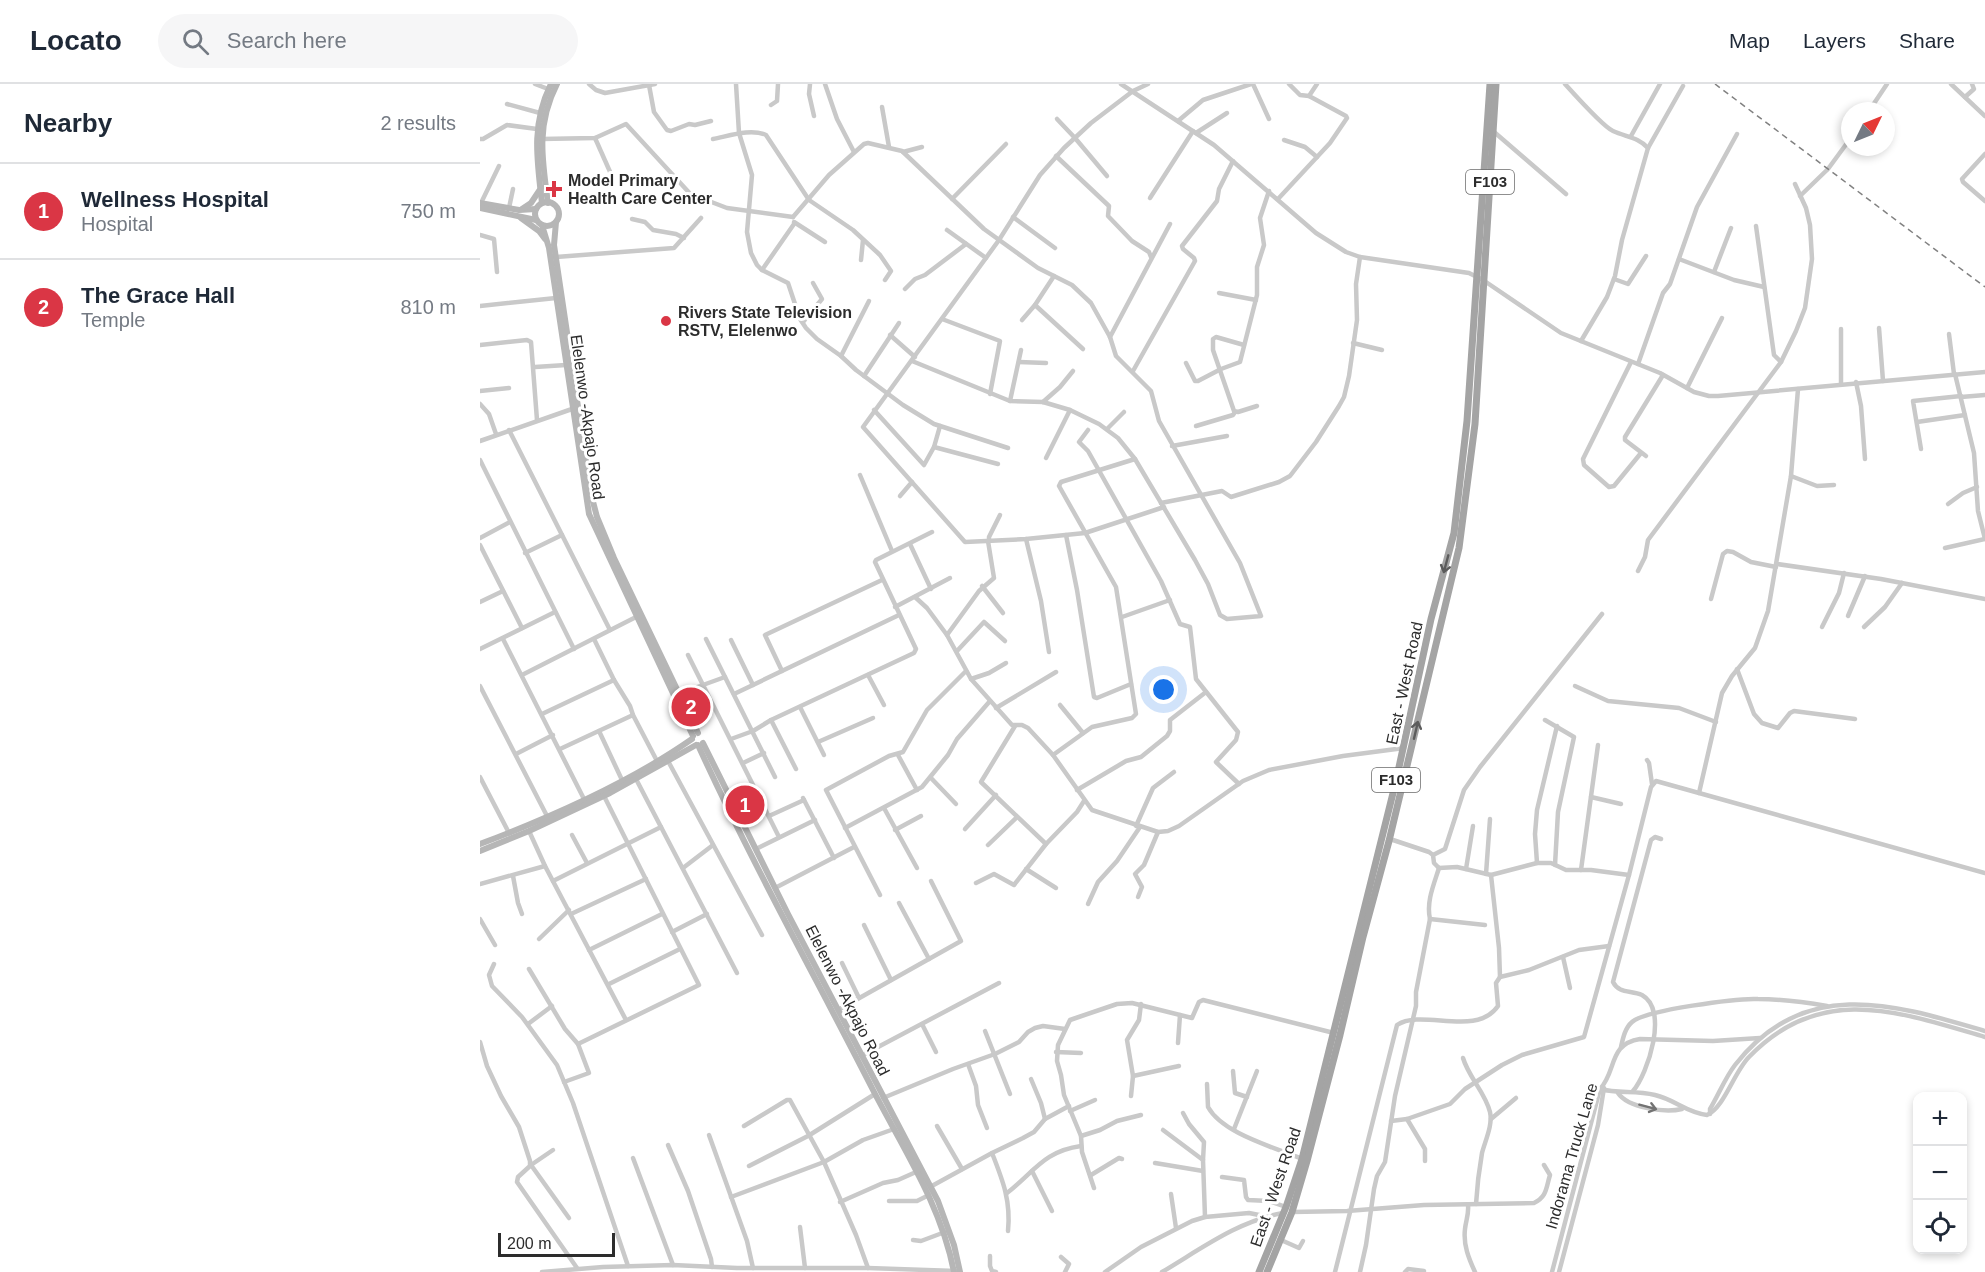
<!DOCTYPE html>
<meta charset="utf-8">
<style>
body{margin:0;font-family:Arial,sans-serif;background:#f6f6f7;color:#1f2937}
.controls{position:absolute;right:18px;bottom:18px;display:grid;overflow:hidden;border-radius:12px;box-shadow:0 3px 9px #0003}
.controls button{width:54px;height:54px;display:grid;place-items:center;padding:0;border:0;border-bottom:2px solid #e0e1e3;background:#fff;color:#1f2937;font:30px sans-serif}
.compass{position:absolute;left:1361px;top:18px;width:54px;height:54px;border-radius:50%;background:#fff;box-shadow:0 3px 9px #0003;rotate:47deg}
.scale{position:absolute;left:18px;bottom:15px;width:117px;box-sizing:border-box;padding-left:6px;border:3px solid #2c2c2c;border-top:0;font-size:16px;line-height:21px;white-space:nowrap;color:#2c2c2c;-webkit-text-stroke:4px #fff;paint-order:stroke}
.you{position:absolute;left:684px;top:606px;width:21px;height:21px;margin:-15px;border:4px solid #fff;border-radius:50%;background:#1a73e8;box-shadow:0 0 0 9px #1a73e833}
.badge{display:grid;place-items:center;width:39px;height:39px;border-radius:50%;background:#da3645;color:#fff;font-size:20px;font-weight:700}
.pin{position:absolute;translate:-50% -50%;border:3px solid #fff;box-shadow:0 2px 6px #0006}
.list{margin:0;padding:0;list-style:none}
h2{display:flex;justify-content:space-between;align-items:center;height:78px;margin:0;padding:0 24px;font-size:26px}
h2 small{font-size:20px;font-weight:400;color:#747a83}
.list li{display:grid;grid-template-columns:39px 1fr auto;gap:18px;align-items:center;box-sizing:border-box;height:96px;padding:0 24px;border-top:2px solid #e0e1e3}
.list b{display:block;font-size:22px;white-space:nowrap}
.list p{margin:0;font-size:20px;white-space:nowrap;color:#747a83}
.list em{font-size:20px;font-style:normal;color:#747a83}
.icon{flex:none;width:33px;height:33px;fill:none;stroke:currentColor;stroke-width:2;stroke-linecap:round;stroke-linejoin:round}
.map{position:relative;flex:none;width:1505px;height:1188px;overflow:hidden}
header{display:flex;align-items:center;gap:36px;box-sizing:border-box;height:84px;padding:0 30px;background:#fff;border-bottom:2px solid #e0e1e3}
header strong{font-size:28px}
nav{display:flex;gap:33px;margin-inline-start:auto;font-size:21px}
.search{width:420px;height:54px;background:#f6f6f7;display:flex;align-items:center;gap:15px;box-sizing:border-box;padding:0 21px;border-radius:33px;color:#747a83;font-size:22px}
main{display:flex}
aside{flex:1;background:#fff}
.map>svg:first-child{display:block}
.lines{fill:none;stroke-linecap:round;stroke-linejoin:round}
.minor{stroke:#c9c9c9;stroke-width:4.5}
.secondary{stroke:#b6b6b6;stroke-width:6}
.primary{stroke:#a4a4a4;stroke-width:7}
.rail{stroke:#818181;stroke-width:1.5;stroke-dasharray:6 4.5;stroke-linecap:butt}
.oneway{stroke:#5c5c5c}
.oneway2{stroke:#737373}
.poi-dot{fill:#da3645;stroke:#fff;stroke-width:2}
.labels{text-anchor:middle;stroke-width:6;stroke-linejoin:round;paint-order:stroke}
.shield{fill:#fff;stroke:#6b6b6b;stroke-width:1.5}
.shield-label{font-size:15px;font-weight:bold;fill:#2c2c2c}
.poi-label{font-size:16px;font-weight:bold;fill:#2c2c2c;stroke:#fff;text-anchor:start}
.street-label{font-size:16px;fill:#2c2c2c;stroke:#fff}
</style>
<header>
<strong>Locato</strong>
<div class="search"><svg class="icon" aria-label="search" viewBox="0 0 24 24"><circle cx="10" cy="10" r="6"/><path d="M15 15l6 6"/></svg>Search here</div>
<nav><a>Map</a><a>Layers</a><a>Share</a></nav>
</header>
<main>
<aside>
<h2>Nearby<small>2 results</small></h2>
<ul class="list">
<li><span class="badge">1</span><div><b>Wellness Hospital</b><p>Hospital</p></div><em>750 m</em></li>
<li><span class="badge">2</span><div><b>The Grace Hall</b><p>Temple</p></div><em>810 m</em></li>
</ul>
</aside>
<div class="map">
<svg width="1505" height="1188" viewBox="0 0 1505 1188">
<rect width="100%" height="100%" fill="#fff"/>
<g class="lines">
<!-- minor -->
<g class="minor">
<path d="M55 0 68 5"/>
<path d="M109 0 116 6 125 9 175 0"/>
<path d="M256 0 259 49 272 91 267 148 271 169 277 181 282 186 308 199 320 235 326 244 337 255 361 272 376 286 423 321 454 340 528 364"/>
<path d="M330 0 329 10 334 32"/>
<path d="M345 0 357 35 374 68"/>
<path d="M641 0 734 61 836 149 866 168 880 173 989 189 1003 196 1081 249 1180 289 1214 308 1229 312H1238L1505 288"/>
<path d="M668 0 653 7 611 39 584 64 560 91 519 156 383 343 485 458 546 455 605 449 684 423"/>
<path d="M773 0 789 35"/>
<path d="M1085 0C1094 10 1124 43 1133 47 1146 53 1158 53 1168 64"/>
<path d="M1471 0 1505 32"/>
<path d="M169 1 174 28 187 46 191 47 209 40 215 41 231 37"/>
<path d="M829 12 837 0"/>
<path d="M1485 13 1494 5 1492 0"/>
<path d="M27 20 60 29"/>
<path d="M291 21 297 17 298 0"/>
<path d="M402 23 409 63"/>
<path d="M1389 27 1407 0"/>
<path d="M577 35 595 54 627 92"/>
<path d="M698 37 723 16 771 0"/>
<path d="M1013 47 1086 110"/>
<path d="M716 49 747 29"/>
<path d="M1151 52 1180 0"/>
<path d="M115 54 131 90"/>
<path d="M0 55H3L27 41 57 45"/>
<path d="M61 55 115 54 146 40 215 115 221 114 247 124 313 133"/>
<path d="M233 55C249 52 271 44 286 51L329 116 373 146 400 171 411 187 405 196"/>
<path d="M804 56 825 63 837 73"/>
<path d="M423 68 442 63"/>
<path d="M1505 70 1482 95 1483 98 1505 117"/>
<path d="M576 72 629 122 628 132 652 157 669 168 671 173"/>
<path d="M1320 112 1348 85 1370 55"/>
<path d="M670 114 713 47"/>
<path d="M472 115 526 60"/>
<path d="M798 115 850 59 867 34 866 32 829 12 820 11 809 0"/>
<path d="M1 119 19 82"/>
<path d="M29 124 33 105"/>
<path d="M313 133 349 91 384 60 388 59 422 67 504 145 558 184 592 201 611 219 630 253 636 272 671 307 679 337 760 479 781 532 747 535 740 531 728 500 715 476 655 375 638 354 619 340 590 326 563 318 530 317 432 277"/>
<path d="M533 133 575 164"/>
<path d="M152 135 165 138 173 146 196 150 204 154"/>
<path d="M314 138 345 158"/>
<path d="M1276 142 1294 271 1301 278"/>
<path d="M467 146 506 174"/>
<path d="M0 151 14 155 17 188"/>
<path d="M76 173 194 164 221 134"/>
<path d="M1199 175 1254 196 1284 203"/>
<path d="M381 176 383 156"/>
<path d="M282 186 314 140"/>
<path d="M1234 188 1251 144"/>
<path d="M1134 195 1148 200 1166 172"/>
<path d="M425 205 435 195 445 191 486 160"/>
<path d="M739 209 776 216"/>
<path d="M555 221 603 265"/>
<path d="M0 222 76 214"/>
<path d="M462 235 520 257 510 310"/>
<path d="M542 236 555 221 574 192"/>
<path d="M323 238 342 215 333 199"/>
<path d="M1399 244 1403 297"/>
<path d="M1469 250 1474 290"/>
<path d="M410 251 435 273"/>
<path d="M630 253 690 140"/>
<path d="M1101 257 1127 213 1135 192 1142 156 1168 64 1203 2"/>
<path d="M873 259 902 266"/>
<path d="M0 261 47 256 51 258 57 336"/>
<path d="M764 261 736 253 733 255V266L754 327 758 328 777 322"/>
<path d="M361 272 389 217"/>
<path d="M539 278 566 279"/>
<path d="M1151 278 1103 375 1104 381 1129 403 1134 402 1161 369"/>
<path d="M706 279 715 297H718L741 285 760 278 777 211V183L784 161 780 134 789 107"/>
<path d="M1158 280 1183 209 1190 200 1217 123 1257 50"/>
<path d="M55 283 86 281"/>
<path d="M653 287 715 177 714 174 703 165 702 162 737 117 739 105 753 77"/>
<path d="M1475 290 1494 369 1498 427 1505 455"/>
<path d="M384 292 419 239"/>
<path d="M1376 298 1381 322 1385 375"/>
<path d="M1361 300V245"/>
<path d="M1207 304 1242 234"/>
<path d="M0 307 29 304"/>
<path d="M1481 313 1505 311"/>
<path d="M530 317 541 266"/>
<path d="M563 318 580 303 593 287"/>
<path d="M0 320 9 330 16 350"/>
<path d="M394 326 444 381 454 363 460 342"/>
<path d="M1437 338 1485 331"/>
<path d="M716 342 753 331 755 328"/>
<path d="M627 345 644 328"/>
<path d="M29 346 130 546"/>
<path d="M608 346 599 358 608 367 681 497 700 540 710 543 716 595 758 648 756 656 736 678 759 700"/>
<path d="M0 357 92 325"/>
<path d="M692 362 747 352"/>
<path d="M454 363 518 380"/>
<path d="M1441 365 1433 317 1481 312"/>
<path d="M1166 372 1145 356V353L1183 291"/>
<path d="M566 374 590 326"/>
<path d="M0 376 94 565"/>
<path d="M380 391 412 467"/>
<path d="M1311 392 1337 402 1354 401"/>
<path d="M420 412 432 398"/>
<path d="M681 419 742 407 751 413 799 398 810 392 836 358 859 322 864 313 869 292 877 236 876 200 880 173"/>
<path d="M1468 420 1483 409 1497 403"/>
<path d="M586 451 597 506 614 613 617 614 651 600"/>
<path d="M0 454 30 438"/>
<path d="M546 455 561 517 569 568"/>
<path d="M508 457 514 494 499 507 467 551 491 595 532 641H542L548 644 573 671 612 726 678 748 688 747 699 742 763 697 789 686 863 672 924 664"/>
<path d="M509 457V453L520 431"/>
<path d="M430 460 451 505"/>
<path d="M0 461 42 544"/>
<path d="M1465 464 1505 455"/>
<path d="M45 469 82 451"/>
<path d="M1297 480 1401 495 1505 515"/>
<path d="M1158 487 1165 473 1168 456 1301 278 1316 247 1325 224 1332 175 1330 141 1326 124 1315 100"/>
<path d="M502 502 523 529"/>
<path d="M435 513 447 524 467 551"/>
<path d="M1231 515 1243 470 1247 467 1253 468 1271 478 1296 483"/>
<path d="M0 518 23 507"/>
<path d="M415 523 470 494"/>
<path d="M1368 532 1385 492"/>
<path d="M642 533 690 516"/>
<path d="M1342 543 1359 509 1364 489"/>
<path d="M1384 543 1405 523 1422 499"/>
<path d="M23 555 104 715"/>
<path d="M114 555 134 596 150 622 153 631 177 677"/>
<path d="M226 555 295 693"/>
<path d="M251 556 273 601"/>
<path d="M0 565 75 528"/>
<path d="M477 567 504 538 525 557"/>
<path d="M208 571 299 753"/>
<path d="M1257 585 1274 630 1282 639 1298 644 1310 629 1314 627 1375 635"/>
<path d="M302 587 285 551 402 496"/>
<path d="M42 591 156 533"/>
<path d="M388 591 404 621"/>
<path d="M491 595 509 589 526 579"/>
<path d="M0 602 67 732"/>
<path d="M1095 602 1128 617 1199 624 1236 638"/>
<path d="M198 610 245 593"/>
<path d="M254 610 419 531"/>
<path d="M580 621 603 649"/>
<path d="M320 623 344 671"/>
<path d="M516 624 576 588"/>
<path d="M62 630 134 596"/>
<path d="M291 636 316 685"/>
<path d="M1065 636 1094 653 1078 728 1075 781"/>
<path d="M535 642 501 698 566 760"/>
<path d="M119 647 142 696"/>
<path d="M251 655 273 647 291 636 434 569 436 565 395 478 396 476 452 448"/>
<path d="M338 658 393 634"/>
<path d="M80 665 153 631"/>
<path d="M36 670 73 651"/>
<path d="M418 671 437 706"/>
<path d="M573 671 612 643 652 634 656 630 636 503 579 402 581 398 655 375"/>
<path d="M1167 676 1169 679 1172 700"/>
<path d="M188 677 282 851"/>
<path d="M263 679 284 669"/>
<path d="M0 693 29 749"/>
<path d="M451 694 476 720"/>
<path d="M156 695 257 889"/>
<path d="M597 706 646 677 661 673 687 652 690 647V636L726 608"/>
<path d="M1219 709 1242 609 1252 592 1275 564 1288 527 1311 392 1318 305"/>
<path d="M1111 713 1141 720"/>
<path d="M323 714 354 774"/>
<path d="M404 724 437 784"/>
<path d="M289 732 324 716"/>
<path d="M656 742 673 704 694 688"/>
<path d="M365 744 442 703 468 671 477 655 510 617"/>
<path d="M485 745 516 711"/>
<path d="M415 746 441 732"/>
<path d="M49 747 65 782 146 936"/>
<path d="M92 751 107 779"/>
<path d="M910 755 949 768 953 771 954 779 959 784"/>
<path d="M508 761 537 733"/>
<path d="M276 765 335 736"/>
<path d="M953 771 965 765 984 706 1000 683 1122 530"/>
<path d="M1057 779 1055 750 1057 726 1077 642"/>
<path d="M203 784 233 761"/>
<path d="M959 784 977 783 1011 791 1057 779H1071L1086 786H1111L1149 791"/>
<path d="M959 784C954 800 946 818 950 835L1005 841"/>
<path d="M546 785 576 804"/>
<path d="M986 785 993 742"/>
<path d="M1101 786 1118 661"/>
<path d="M1006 790 1010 735"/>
<path d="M33 792 38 819 42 830"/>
<path d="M73 797 181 743"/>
<path d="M496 799 514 790 534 801 566 760 597 728 604 717"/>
<path d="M0 800 65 782"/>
<path d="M295 804 374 763"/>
<path d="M400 811 346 706 409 672 423 668 447 626 486 587"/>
<path d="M658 813 662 803 655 790 664 781 678 748"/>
<path d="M419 819 449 875"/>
<path d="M608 820 618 798 637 777 660 743"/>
<path d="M91 830 166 795"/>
<path d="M0 835 15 861"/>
<path d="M384 841 411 896"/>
<path d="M192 848 227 830"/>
<path d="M59 855 89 826"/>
<path d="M109 866 182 830"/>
<path d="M1083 873 1090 904"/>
<path d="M362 879 379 914"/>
<path d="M14 880 9 891 12 902 42 933 77 981 93 1019 148 1182"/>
<path d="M49 885 85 945 98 960 219 901 124 712"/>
<path d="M1020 893 1049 886 1099 866 1129 862"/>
<path d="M129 900 200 865"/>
<path d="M358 926 481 857 451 797"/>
<path d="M48 940 72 922"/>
<path d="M442 940 456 968"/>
<path d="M505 947 530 1010"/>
<path d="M0 958 7 982 21 1012 39 1043 50 1077V1082L38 1093 37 1098 97 1184"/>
<path d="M698 959 700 931"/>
<path d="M1141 963C1143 954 1145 944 1152 938 1165 926 1258 914 1278 915 1301 915 1324 918 1347 922"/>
<path d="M576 968 601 969"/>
<path d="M381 972 519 899"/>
<path d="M983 974C989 994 1005 1008 1010 1028 1013 1041 1005 1057 1002 1069 999 1086 997 1103 996 1120"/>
<path d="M488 980 496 1002 498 1021 507 1044"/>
<path d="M753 987 755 1009 767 1013"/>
<path d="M653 992 699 982"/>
<path d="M551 995 561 1019 565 1035"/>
<path d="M84 998 109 989 98 960"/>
<path d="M727 1000 728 1023C743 1050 794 1063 822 1075"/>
<path d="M1120 1005C1139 1010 1155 1006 1175 1011 1196 1016 1205 1028 1227 1031 1244 1024 1254 988 1269 973 1341 898 1419 928 1505 953"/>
<path d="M1153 1007C1168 989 1189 926 1162 911 1151 906 1139 910 1133 898L1171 756 1175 753 1181 755"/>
<path d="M1138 1009C1148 1024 1185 1029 1202 1025"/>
<path d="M651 1012 653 992 647 956 659 936 661 920"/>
<path d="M403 1014 473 985 515 970 539 958 548 948 555 944 563 942 585 945"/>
<path d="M590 1027 615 1016"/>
<path d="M703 1029 709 1040 724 1058 723 1076 725 1133"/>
<path d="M1230 1030V1025C1239 1010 1245 994 1255 981 1325 892 1413 920 1505 947"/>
<path d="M927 1035 945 1065V1077"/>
<path d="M1011 1035 1036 1014"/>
<path d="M911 1037 927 1035 970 1020 985 1005 1022 981 1042 971 1104 953 1149 791 1171 703 1176 697 1505 789"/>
<path d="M264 1042 307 1016H310L344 1078 376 1151 388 1184"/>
<path d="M457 1042 482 1085"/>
<path d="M754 1045 777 987"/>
<path d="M683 1046 723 1076"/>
<path d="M229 1051 267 1157 273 1184"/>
<path d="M601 1052 620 1046 637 1037 661 1031"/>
<path d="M188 1061 208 1107 231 1175 232 1183"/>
<path d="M73 1066 51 1081 89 1134"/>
<path d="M512 1069C523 1097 531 1117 528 1147"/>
<path d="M153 1074 193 1181"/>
<path d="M675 1079 723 1087"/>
<path d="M269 1082 328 1052 395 1010"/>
<path d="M552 1087 572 1127"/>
<path d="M611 1091 639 1074 642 1075"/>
<path d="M742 1093 764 1096 766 1113 768 1116 789 1117 806 1123"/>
<path d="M450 1103 512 1069 543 1054 554 1048 565 1035 589 1022"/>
<path d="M614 1104 602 1068 601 1052 584 1011 581 991 577 977 578 961 590 936 637 920 652 919 712 934 719 918 723 916 854 949"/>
<path d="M527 1109C554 1088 564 1067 601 1062"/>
<path d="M691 1110 696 1144"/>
<path d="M251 1113 344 1078 383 1056 414 1045"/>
<path d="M409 1117H437L449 1111"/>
<path d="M360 1118 403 1099 418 1096 436 1088"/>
<path d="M988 1121C989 1130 986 1136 985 1145 983 1161 989 1175 995 1188"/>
<path d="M812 1128 867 1127 944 1121 1054 1119C1067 1113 1066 1104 1070 1091L1064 1081"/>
<path d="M320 1143 325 1184"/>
<path d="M433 1156 441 1157 465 1148"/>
<path d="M801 1156 819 1164 823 1157"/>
<path d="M510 1172V1182L512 1187 516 1188"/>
<path d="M581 1173 589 1180 585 1188"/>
<path d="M62 1188 123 1183 193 1181 257 1184H388L476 1187"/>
<path d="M625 1188 661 1163 712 1137 725 1133 769 1129 784 1132"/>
<path d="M682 1188C721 1165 758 1137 803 1129"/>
<path d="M855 1188 917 941C942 924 996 954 1018 922L1016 899 1020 893 1019 864 1011 791"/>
<path d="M880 1188 886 1161 894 1105 897 1092 905 1078 915 1012 936 922V908L950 835"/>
<path d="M925 1188 928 1185 944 1187"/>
<path d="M1072 1188 1120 1005C1137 987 1128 960 1160 955L1233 957 1280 954"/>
<path d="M1079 1188 1118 1041 1124 1004"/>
</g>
<!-- secondary -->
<g class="secondary">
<circle cx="67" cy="130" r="12"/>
<path d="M0 119 39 126 56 125"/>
<path d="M62 119C57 76 51 40 71 0"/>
<path d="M68 119C62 75 56 41 77 0"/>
<path d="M0 124 56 136"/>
<path d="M42 125 51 119 59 107"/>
<path d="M41 134 59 147 65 155"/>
<path d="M76 138 74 161 111 410 117 433 134 474 218 649"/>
<path d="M62 141 69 164 109 430 213 652"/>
<path d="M223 659 308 830 458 1117 474 1161 480 1188"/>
<path d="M218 661C272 779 335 892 393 1006 424 1066 461 1121 474 1188"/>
<path d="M0 760C69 734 152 697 212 655"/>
<path d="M0 767 49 747 130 709 216 661"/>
</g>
<!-- primary -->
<g class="primary">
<path d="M779 1188 806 1123 822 1075 916 697 951 535 974 449 987 337 1010 0"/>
<path d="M787 1188 812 1128 827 1077 860 951 883 853 909 757 979 464 995 340 1016 0"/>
</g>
<!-- rail -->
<path class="rail" d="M1235 0 1505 203"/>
</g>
<!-- one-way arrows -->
<defs><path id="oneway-shaft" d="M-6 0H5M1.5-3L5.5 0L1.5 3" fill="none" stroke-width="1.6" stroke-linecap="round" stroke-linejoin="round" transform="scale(1.5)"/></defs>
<g class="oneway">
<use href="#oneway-shaft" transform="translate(966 480) rotate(105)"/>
<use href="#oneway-shaft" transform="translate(936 646) rotate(-77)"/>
</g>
<use class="oneway2" href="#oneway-shaft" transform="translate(1168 1023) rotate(15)"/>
<!-- markers -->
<g class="poi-dot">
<path d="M71 96h6v6h6v6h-6v6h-6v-6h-6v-6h6z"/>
<circle cx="186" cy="237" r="6"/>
</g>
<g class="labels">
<!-- shield labels -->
<g class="shield">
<rect x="986" y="86" width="48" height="24" rx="4.5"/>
<rect x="892" y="684" width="48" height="24" rx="4.5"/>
</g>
<g class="shield-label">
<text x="1010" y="103">F103</text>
<text x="916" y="701">F103</text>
</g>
<!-- poi labels -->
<g class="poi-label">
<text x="88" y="102">Model Primary<tspan x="88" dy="18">Health Care Center</tspan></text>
<text x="198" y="234">Rivers State Television<tspan x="198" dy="18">RSTV, Elelenwo</tspan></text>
</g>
<!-- street labels -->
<g class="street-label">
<text transform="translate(108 333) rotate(82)" y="6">Elelenwo -Akpajo Road</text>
<text transform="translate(924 599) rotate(-78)" y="6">East - West Road</text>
<text transform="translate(368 916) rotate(63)" y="6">Elelenwo -Akpajo Road</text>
<text transform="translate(1091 1072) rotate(-74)" y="6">Indorama Truck Lane</text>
<text transform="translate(795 1103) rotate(-71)" y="6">East - West Road</text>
</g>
</g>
</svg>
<div class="controls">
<button>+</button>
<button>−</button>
<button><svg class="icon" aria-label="locate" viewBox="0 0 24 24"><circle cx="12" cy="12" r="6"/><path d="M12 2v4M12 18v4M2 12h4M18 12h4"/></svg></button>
</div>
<svg class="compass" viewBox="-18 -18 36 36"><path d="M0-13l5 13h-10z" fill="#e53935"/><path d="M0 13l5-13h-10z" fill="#747a83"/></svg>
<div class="scale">200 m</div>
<div class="you"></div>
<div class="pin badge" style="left:265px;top:721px">1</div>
<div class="pin badge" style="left:211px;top:623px">2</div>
</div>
</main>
